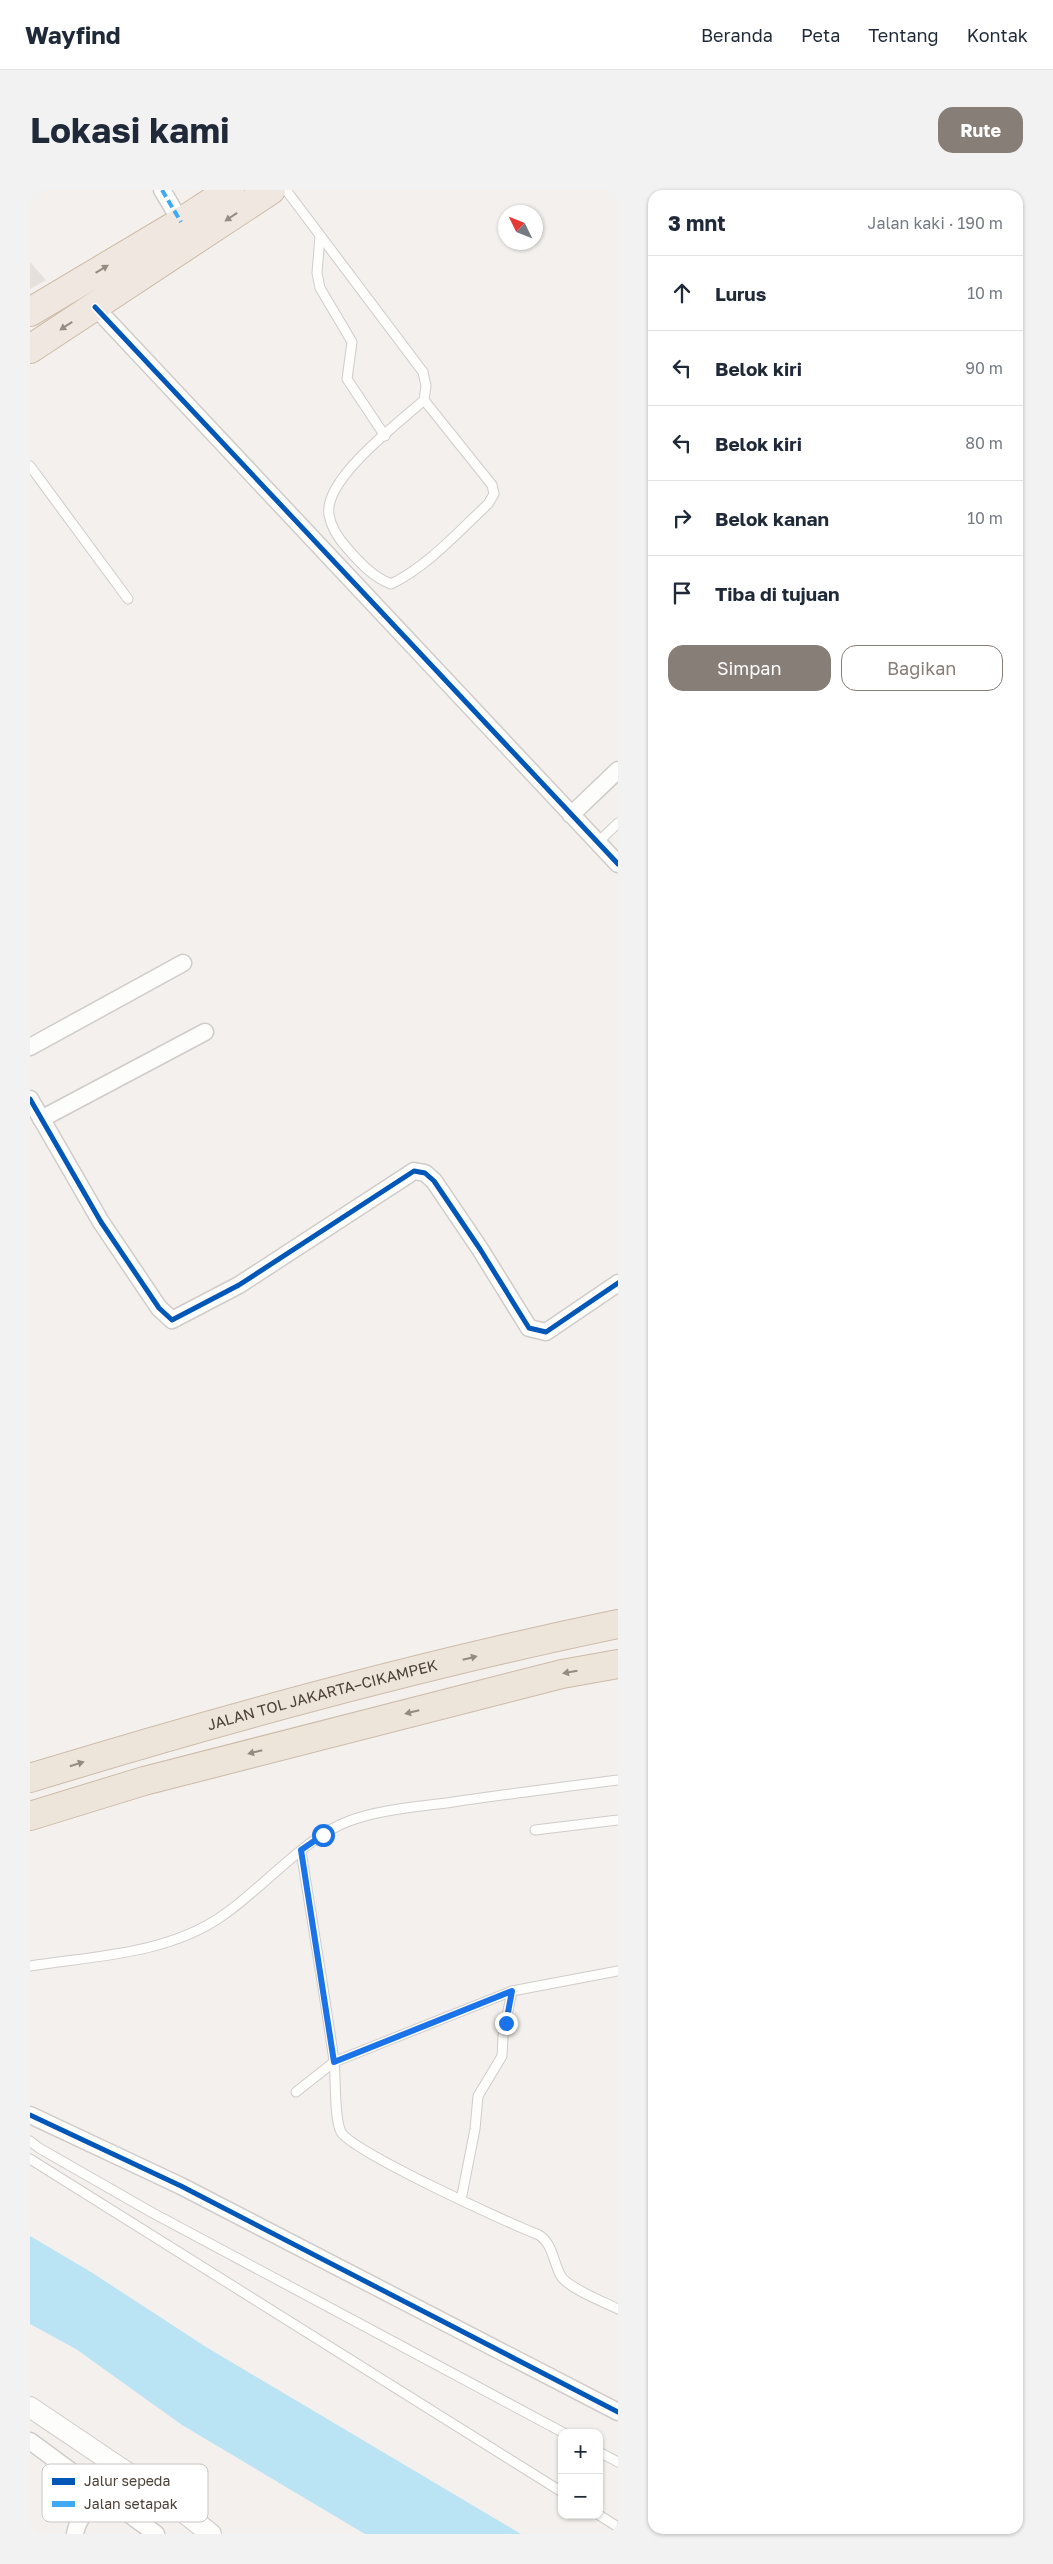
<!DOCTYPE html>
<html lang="id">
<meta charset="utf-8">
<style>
body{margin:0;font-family:"Golos Text",sans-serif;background:#f2f2f3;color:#1f2937}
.controls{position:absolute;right:15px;bottom:15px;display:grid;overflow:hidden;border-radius:10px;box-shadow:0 1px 4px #0004}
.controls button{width:45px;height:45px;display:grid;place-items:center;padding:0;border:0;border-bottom:1px solid #e0e1e3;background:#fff;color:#1f2937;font:25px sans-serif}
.compass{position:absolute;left:468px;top:15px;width:45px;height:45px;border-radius:50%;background:#fff;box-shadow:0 1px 4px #0004;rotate:313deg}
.stop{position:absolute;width:15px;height:15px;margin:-11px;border:4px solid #1a73e8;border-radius:50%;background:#fff}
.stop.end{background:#1a73e8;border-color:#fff;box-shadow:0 1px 5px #0008}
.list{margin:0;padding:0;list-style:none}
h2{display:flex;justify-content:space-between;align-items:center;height:65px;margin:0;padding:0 20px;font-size:21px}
h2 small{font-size:16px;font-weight:400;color:#747a83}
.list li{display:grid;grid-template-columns:32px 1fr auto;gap:15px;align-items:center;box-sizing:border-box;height:75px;padding:0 20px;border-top:1px solid #e0e1e3}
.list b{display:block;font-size:19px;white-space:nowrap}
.list em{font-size:16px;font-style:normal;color:#747a83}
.actions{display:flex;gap:10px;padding:15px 20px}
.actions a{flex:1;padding:11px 0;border:1px solid #867e77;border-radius:15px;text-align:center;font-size:18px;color:#867e77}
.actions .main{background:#867e77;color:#fff}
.icon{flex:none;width:28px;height:28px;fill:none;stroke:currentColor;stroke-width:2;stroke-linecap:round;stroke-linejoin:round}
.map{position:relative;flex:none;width:588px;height:2344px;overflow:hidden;border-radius:15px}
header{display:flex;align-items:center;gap:30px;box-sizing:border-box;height:70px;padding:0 25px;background:#fff;border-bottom:1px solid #e0e1e3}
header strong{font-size:24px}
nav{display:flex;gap:28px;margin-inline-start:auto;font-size:18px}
.intro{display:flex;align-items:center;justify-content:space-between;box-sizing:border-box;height:120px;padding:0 30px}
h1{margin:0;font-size:35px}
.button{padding:12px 22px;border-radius:15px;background:#867e77;color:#fff;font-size:18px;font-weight:700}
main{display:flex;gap:30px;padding:0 30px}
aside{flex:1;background:#fff;border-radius:15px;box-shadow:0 1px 4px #0004}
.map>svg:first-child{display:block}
.industrial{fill:#e6e0dc}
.water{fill:#bae4f4}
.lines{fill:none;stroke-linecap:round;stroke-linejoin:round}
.service-casing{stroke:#d0ccc9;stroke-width:11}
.minor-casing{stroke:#d0ccc9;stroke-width:19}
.tertiary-casing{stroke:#d0ccc9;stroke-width:22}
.trunk-casing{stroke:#cdbaa6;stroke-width:30}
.motorway-casing{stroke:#cdbaa6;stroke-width:30}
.service{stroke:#fdfdfc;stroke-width:9}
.minor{stroke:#fdfdfc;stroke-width:16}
.tertiary{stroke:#fdfdfc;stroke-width:20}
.trunk{stroke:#f0e8e0;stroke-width:28}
.motorway{stroke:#ede4da;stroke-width:28}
.quiet{stroke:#3fa9f5;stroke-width:4;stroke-dasharray:8 4;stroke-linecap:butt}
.cycleway-casing{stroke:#fff;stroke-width:8}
.cycleway{stroke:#0057b8;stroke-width:5}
.oneway{fill:#958c83}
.oneway2{fill:#948a80}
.route{stroke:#1a73e8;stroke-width:6}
.labels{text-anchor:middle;stroke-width:4.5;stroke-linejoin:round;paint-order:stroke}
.street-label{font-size:15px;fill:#4b4137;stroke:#fff}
.key{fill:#fff;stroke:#c9c6c3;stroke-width:1}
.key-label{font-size:14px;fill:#4b4137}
</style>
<header>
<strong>Wayfind</strong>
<nav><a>Beranda</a><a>Peta</a><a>Tentang</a><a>Kontak</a></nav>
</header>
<div class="intro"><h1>Lokasi kami</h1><a class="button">Rute</a></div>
<main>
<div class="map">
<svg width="588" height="2344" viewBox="0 0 588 2344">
<rect width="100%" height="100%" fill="#f3f0ed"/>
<!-- industrial -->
<path class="industrial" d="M0 72 16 90 0 99Z"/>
<!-- water -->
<path class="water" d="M0 2046 61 2082 176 2157 491 2344H335L152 2235 46 2159 0 2134Z"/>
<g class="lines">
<!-- service casing -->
<g class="service-casing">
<g id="service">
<path d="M256 0 393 182 396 196 394 210C369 233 293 289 299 325 301 337 309 349 317 358 330 373 343 387 361 394 398 376 428 342 458 314L464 304 462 295 394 210"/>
<path d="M290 46 287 83 290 98 322 152 317 189 355 246"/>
<path d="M0 276 98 409"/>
<path d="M567 653 588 633"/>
<path d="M505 1640 588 1630"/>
<path d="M271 1661C282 1730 294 1800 304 1871 306 1887 304 1929 311 1942 323 1962 480 2034 509 2045 523 2054 523 2072 531 2086 538 2098 574 2112 588 2119"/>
<path d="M0 1776C64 1766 138 1764 192 1726 232 1699 275 1647 319 1631 351 1619 389 1617 423 1612 478 1604 533 1597 588 1590"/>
<path d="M266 1902 304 1872 482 1801 588 1781"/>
<path d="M0 1951 9 1958 121 2022 534 2243"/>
<path d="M0 1969 532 2302"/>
<path d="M431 2010 445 1939 448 1906 472 1866 473 1846 482 1801"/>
<path d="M569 2262 588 2272"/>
<path d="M569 2325 588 2337"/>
</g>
</g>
<!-- minor casing -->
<g class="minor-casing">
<g id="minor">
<path d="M132 0 151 32"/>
<path d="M65 117 588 674"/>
<path d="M541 625 588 580"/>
<path d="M0 857 153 773"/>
<path d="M0 909 71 1032 129 1118 142 1130 209 1095 384 981 395 983 404 991 450 1059 499 1138 516 1142 588 1093"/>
<path d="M11 929 175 842"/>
<path d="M0 1925 151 1996 588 2222"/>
<path d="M0 2251 126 2344"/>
<path d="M45 2344C48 2326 61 2316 74 2305"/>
</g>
</g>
<!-- tertiary casing -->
<g class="tertiary-casing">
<path id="tertiary" d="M0 2217 138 2310 181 2344"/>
</g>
<!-- trunk casing -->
<g class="trunk-casing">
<g id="trunk">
<path d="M0 122 151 32 200 0"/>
<path d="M0 159 241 0"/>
</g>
</g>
<!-- motorway casing -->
<g class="motorway-casing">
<g id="motorway">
<path id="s1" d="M0 1588C193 1529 390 1475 588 1434"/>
<path d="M0 1626 114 1591 532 1484 588 1474"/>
</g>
</g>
<!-- service -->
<use href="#service" class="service"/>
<!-- minor -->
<use href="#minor" class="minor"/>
<!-- tertiary -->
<use href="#tertiary" class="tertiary"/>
<!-- trunk -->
<use href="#trunk" class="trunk"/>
<!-- motorway -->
<use href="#motorway" class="motorway"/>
<!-- quiet -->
<path class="quiet" d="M132 0 151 32"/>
<!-- cycleway casing -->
<g class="cycleway-casing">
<g id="cycleway">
<path d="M65 117 588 674"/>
<path d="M0 909 71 1032 129 1118 142 1130 209 1095 384 981 395 983 404 991 450 1059 499 1138 516 1142 588 1093"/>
<path d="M0 1925 151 1996 588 2222"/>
</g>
</g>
<!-- cycleway -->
<use href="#cycleway" class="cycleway"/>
</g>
<!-- one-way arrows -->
<defs><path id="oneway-solid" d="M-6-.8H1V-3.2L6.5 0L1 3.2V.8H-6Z" transform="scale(1.25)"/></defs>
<g class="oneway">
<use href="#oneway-solid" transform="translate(201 27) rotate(146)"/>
<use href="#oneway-solid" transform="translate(72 79) rotate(-31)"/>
<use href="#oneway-solid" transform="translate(36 136) rotate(147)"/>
</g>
<g class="oneway2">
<use href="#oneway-solid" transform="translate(440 1468) rotate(-14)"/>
<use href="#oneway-solid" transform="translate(540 1482) rotate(170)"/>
<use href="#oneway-solid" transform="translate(382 1522) rotate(166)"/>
<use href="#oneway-solid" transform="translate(225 1562) rotate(166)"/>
<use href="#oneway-solid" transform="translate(47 1574) rotate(-17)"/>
</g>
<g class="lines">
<!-- route -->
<path class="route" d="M293 1645 271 1660 304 1872 482 1801 476 1833"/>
</g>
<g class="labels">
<!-- street labels -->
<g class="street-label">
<text dy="5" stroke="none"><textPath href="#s1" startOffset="304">JALAN TOL JAKARTA–CIKAMPEK</textPath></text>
</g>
</g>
<!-- legend -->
<rect x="12" y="2274" width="166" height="58" rx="8" class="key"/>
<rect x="22" y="2288" width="23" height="7" fill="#0057b8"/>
<rect x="22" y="2311" width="23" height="6" fill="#3fa9f5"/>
<g class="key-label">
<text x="54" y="2296">Jalur sepeda</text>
<text x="54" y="2319">Jalan setapak</text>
</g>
</svg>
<div class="controls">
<button>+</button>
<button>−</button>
</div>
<svg class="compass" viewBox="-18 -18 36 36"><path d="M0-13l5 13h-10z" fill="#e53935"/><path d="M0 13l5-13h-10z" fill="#747a83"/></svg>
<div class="stop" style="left:293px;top:1645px"></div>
<div class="stop end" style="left:476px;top:1833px"></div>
</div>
<aside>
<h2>3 mnt<small>Jalan kaki · 190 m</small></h2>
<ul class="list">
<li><svg class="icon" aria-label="ahead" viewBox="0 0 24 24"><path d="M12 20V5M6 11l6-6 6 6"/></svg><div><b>Lurus</b></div><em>10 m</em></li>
<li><svg class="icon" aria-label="left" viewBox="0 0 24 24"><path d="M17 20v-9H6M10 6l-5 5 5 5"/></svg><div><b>Belok kiri</b></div><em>90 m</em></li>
<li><svg class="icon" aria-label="left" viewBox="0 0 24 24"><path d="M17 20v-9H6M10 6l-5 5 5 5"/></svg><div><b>Belok kiri</b></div><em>80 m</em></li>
<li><svg class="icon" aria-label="right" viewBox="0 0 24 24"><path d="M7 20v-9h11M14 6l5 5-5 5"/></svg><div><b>Belok kanan</b></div><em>10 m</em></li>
<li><svg class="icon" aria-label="arrive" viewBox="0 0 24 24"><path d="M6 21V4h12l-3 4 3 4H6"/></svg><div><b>Tiba di tujuan</b></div></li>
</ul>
<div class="actions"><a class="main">Simpan</a><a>Bagikan</a></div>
</aside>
</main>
